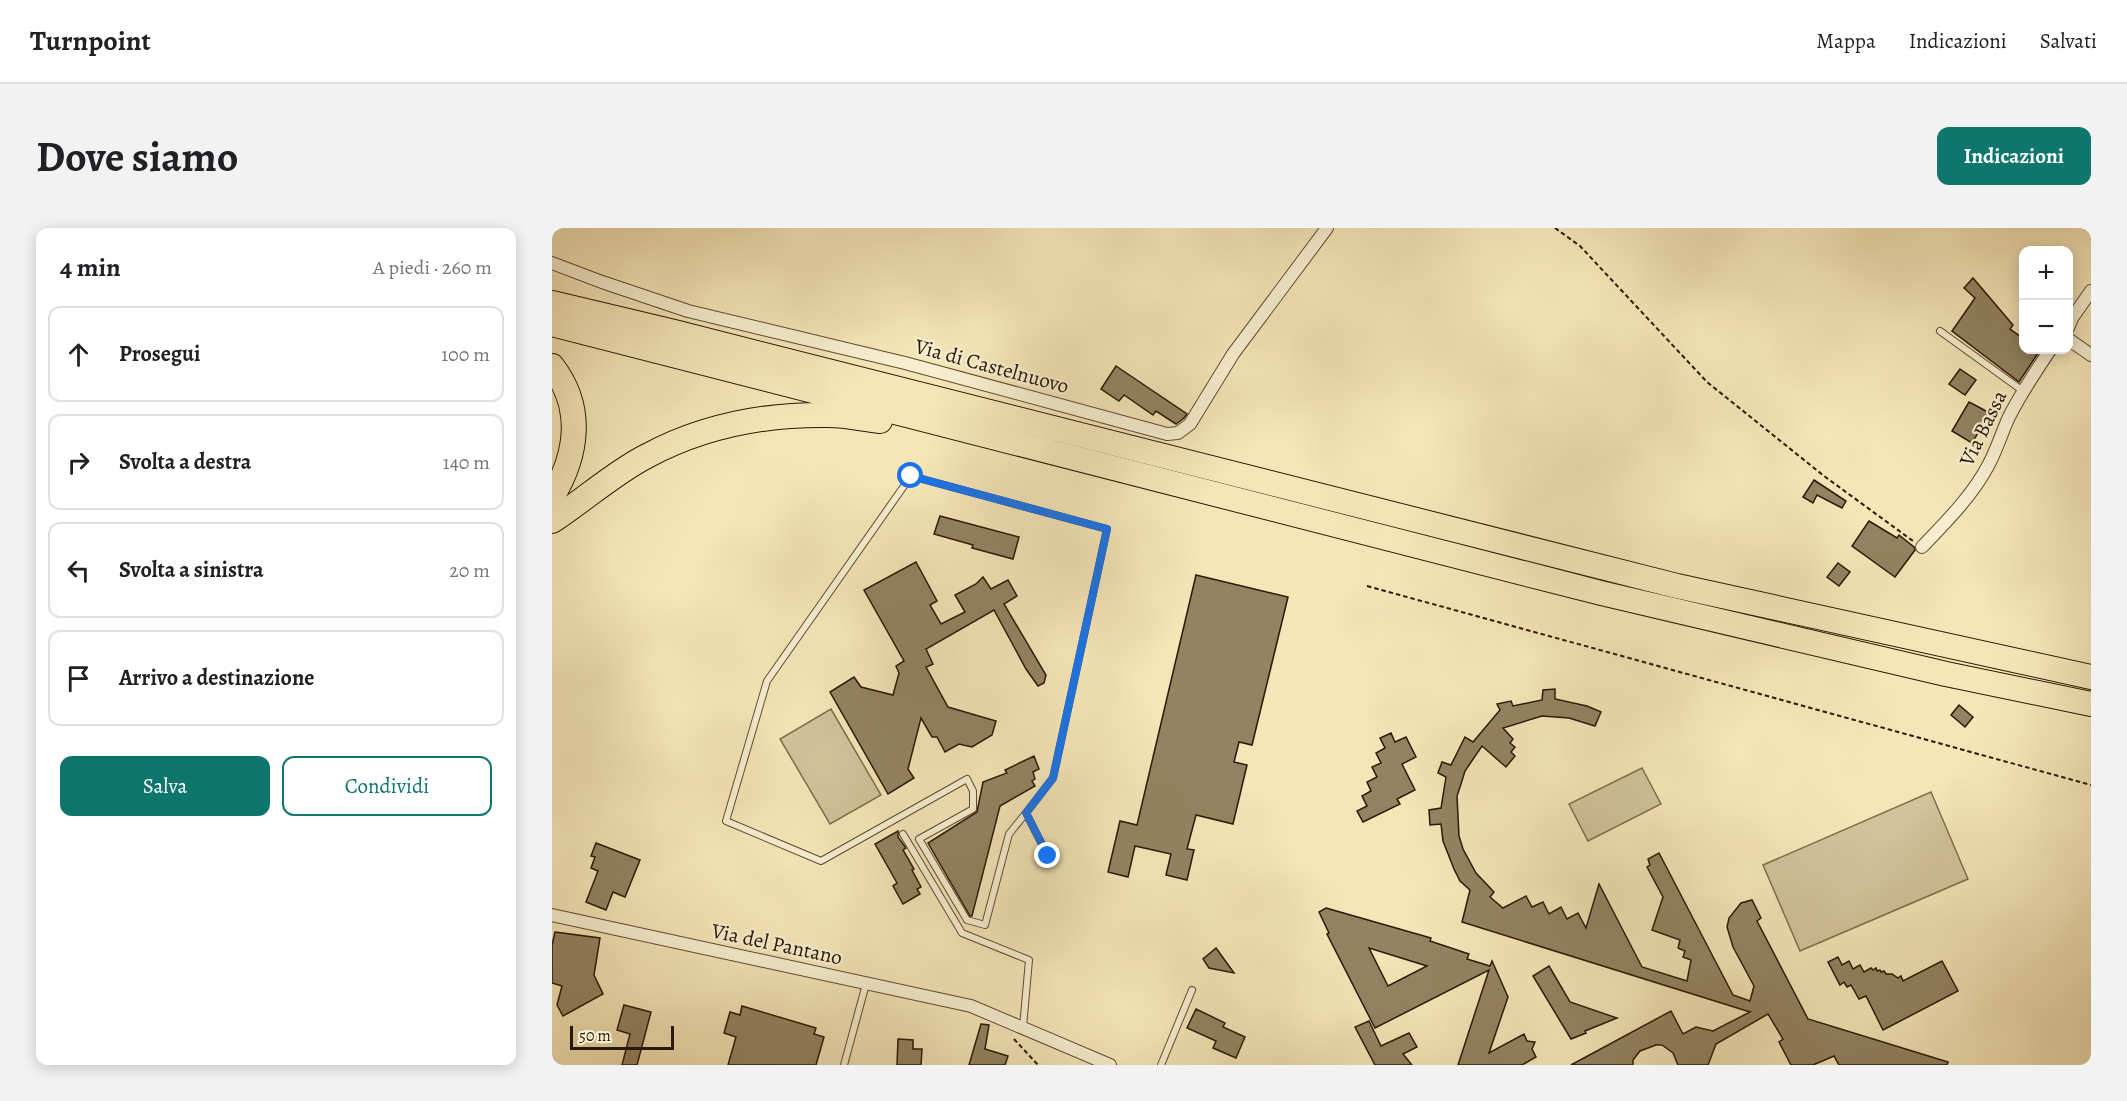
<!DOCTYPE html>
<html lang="it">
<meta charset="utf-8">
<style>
body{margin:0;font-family:Alegreya,serif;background:#f2f2f2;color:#202124}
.controls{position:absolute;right:18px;top:18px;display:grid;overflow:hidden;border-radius:12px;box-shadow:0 3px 15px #0003}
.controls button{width:54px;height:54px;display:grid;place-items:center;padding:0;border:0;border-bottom:2px solid #e0e0e0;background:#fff;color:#202124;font:30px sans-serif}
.scale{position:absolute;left:18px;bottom:15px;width:104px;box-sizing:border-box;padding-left:6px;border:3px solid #2a1806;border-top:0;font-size:16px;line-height:21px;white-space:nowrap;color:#2a1806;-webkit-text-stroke:4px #f8efd1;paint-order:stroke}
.stop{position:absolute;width:18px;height:18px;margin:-14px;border:4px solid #1a73e8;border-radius:50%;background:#fff}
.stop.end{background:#1a73e8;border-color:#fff;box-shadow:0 2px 6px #0008}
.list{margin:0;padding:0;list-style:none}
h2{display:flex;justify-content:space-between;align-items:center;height:78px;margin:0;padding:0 24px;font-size:26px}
h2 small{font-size:20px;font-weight:400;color:#757577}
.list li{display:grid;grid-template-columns:39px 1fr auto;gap:18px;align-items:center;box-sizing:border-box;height:96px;margin:0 12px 12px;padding:0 12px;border:2px solid #e0e0e0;border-radius:12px}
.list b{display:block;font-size:22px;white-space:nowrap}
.list em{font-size:20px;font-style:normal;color:#757577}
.actions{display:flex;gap:12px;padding:18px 24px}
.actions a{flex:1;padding:14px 0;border:2px solid #0f766e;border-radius:12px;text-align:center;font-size:21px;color:#0f766e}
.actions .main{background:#0f766e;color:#fff}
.icon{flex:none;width:33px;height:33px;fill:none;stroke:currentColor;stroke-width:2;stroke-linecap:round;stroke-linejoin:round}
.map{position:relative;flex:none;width:1539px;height:837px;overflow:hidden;border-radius:12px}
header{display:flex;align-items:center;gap:36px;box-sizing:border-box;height:84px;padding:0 30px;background:#fff;border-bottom:2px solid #e0e0e0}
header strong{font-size:28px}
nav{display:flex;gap:33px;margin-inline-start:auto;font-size:21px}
.intro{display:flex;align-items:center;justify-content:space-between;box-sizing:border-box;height:144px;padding:0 36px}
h1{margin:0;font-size:42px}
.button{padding:15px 27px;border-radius:12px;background:#0f766e;color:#fff;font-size:21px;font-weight:700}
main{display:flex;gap:36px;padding:0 36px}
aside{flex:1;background:#fff;border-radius:12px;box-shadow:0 3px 15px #0003}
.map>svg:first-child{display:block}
.green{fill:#d2c39a;stroke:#7e6e50;stroke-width:1.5}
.building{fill:#948363;stroke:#2a1806;stroke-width:1.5;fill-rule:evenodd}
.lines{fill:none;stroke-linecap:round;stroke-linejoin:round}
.lane-casing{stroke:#5d4c32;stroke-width:8}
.street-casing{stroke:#5d4c32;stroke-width:14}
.highway-casing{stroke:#2a1806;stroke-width:26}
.path{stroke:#2a1806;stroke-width:2;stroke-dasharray:4.5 3;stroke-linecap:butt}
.lane{stroke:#f8efd1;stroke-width:6}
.street{stroke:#f8efd1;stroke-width:12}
.highway{stroke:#f5e6b8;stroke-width:24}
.route{stroke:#1a73e8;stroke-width:8}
.labels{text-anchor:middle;stroke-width:4.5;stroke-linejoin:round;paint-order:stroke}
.street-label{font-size:21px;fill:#2a1806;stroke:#f8efd1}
</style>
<header>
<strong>Turnpoint</strong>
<nav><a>Mappa</a><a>Indicazioni</a><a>Salvati</a></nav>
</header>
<div class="intro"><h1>Dove siamo</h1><a class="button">Indicazioni</a></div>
<main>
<aside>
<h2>4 min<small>A piedi · 260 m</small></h2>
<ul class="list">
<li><svg class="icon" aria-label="ahead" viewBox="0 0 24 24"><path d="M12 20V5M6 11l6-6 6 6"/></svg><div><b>Prosegui</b></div><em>100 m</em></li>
<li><svg class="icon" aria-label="right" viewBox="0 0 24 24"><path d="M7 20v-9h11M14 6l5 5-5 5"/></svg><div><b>Svolta a destra</b></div><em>140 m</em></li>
<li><svg class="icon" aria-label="left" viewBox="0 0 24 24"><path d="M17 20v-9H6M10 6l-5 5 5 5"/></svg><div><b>Svolta a sinistra</b></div><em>20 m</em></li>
<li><svg class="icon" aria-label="arrive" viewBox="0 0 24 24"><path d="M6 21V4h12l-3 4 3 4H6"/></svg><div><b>Arrivo a destinazione</b></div></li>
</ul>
<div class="actions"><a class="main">Salva</a><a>Condividi</a></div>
</aside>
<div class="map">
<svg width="1539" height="837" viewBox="0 0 1539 837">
<rect width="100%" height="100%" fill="#f5e6b8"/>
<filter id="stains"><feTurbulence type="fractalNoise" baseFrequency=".00333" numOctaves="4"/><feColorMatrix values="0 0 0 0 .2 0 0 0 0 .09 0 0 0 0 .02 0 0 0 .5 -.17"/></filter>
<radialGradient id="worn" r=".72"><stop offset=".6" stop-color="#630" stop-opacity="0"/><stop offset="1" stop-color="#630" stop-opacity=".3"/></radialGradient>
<!-- green -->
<g class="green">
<path d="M279 481 329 567 278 596 228 511Z"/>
<path d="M1090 540 1109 576 1036 613 1017 576Z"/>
<path d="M1379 564 1416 651 1248 723 1211 637Z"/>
</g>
<!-- building -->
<g class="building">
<path d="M1421 50 1461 97 1458 101 1472 111V122H1488L1467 154 1400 103 1423 70 1412 60Z"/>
<path d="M564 138 635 186 632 190 624 196 604 183 601 187 572 167 567 173 549 161Z"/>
<path d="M1408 141 1424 152 1413 167 1397 156Z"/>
<path d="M1417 174 1438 185 1420 215 1400 203Z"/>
<path d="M1262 252 1294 273 1290 280 1265 267 1261 275 1251 269Z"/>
<path d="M388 288 467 309 461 331 420 320 421 317 382 306Z"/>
<path d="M1317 293 1345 310 1347 307 1362 319 1363 322 1343 349 1300 318Z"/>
<path d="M364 334 385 373 378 377 389 396 413 384 403 367 424 356 431 349 439 361 456 352 465 368 452 376 494 447 492 455 486 458 474 441 442 382 374 421 381 436 374 439 396 479 444 493 440 507 420 519 407 516 393 524 385 509H380L369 490 356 541 362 550 336 566 278 464 302 449 309 459 341 467 347 445 344 438 352 433 312 362Z"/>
<path d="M1286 335 1298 344 1287 358 1275 349Z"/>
<path d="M644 347 736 369 700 517 687 514 682 534 695 537 681 596 644 587 635 621 642 622 635 652 614 647 619 626 583 618 576 649 556 644 568 593 585 597Z"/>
<path d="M1003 461V471L1035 478 1049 484 1043 498 1017 490 990 488 951 500 961 511 958 515 963 519 959 524 963 528 954 539 930 518 913 543 909 556 905 568 907 608 911 621 924 645 942 664 938 669 951 680 974 668 980 679 991 674 997 686 1009 679 1015 691 1026 685 1034 700 1047 656 1090 739 1135 753 1139 732 1131 729 1133 723 1126 720 1128 712 1100 702 1111 669 1095 639 1098 637 1096 631 1107 625 1181 767 1198 773 1202 758 1181 719 1175 699 1177 690 1189 675 1200 672 1209 690 1205 693 1256 791 1396 834 1395 837H1287L1282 828 1261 837H1239L1227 814 1231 811 1216 786 1164 816 1156 837H1126L1121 825 1110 817H1104L1088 823 1081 832V837H1019L1119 783 1131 806 1144 799 1161 803 1198 784 910 694 918 662 908 653 902 641 891 613 889 596 878 597 877 582 889 580 894 549 886 545 890 534 899 537 913 509 921 514 948 482 945 476 959 473 961 478 990 472 991 462Z"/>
<path d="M1407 477 1421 489 1413 499 1399 487Z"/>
<path d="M839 505 843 514 854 509 864 529 850 536 863 562 845 571 848 576 811 594 805 583 815 578 810 568 819 563 815 554 825 549 820 539 829 535 824 525 833 520 828 510Z"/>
<path d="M482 528 487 541 481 544 483 551 480 553 483 558 448 578 420 688H418L376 615 425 584 431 554 455 545 453 542Z"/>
<path d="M346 603V609L354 620 351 622 362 641 360 642 369 659 365 661 368 666 351 676 341 658 345 655 323 616Z"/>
<path d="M44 615 88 632 73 669 61 664 54 682 34 674 46 643 39 640 43 629 39 628Z"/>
<path d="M774 680 879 710 878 713 917 726 915 731 938 738 940 733 956 769 937 825 972 806 975 813 983 814 980 821 984 829 970 837H906L937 742 823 800 775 706 777 705 767 684ZM817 720 875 738 836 758Z"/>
<path d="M3 704 48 710 42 747 51 766 11 788 5 777 10 758 0 755V717Z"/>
<path d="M664 720 682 745 657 740 651 731Z"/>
<path d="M1286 729 1290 737 1297 733 1301 741 1308 737 1312 744 1319 740 1321 742 1324 740 1325 743 1328 742 1329 744 1332 743 1334 746H1340L1346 750 1349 748 1351 753 1390 733 1406 763 1331 802 1314 768 1307 771 1299 757 1295 759 1292 754 1288 757 1276 734Z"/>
<path d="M997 738 1018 774 1065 790 1033 803 1034 805 1019 811 981 748Z"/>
<path d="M72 777 99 784 85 837H70L78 806 65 802Z"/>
<path d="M190 778 264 800 262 806 272 809 264 837H176L184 809 172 805 178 784 188 787Z"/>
<path d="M644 781 673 795 671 799 693 809 684 830 661 820 664 813 635 800Z"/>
<path d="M817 793 829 818 857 805 865 819 851 826 860 837H823L803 799Z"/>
<path d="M429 796 437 797 433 821 456 828 453 837H417Z"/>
<path d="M346 811 361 812V821H370L369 837H345Z"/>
</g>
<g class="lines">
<!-- lane casing -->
<g class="lane-casing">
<g id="lane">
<path d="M1388 103 1471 163"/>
<path d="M474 585 501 550 555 301 359 248 215 453 174 593 269 633 415 551 421 563V581L367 611 415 692 433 697 457 606 474 585 496 628"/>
<path d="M351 606 410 705 477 732 471 799"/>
<path d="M292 837 314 756"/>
<path d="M609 837 640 762"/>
</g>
</g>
<!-- street casing -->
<g class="street-casing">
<g id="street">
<path d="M0 35 50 54 136 83 353 135 615 206 626 205 638 196 681 126 775 0"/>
<path d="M1516 100 1520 90 1539 63"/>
<path d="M1516 111 1539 127"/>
<path d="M1370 319C1394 294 1421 267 1437 236 1445 221 1450 204 1457 189 1469 165 1484 143 1498 122"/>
<path d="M0 687 419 778 558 837"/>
</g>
</g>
<!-- highway casing -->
<g class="highway-casing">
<g id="highway">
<path d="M0 75 122 104 1125 358 1539 449"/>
<path d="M0 96 1049 365 1394 446 1539 476"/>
<path d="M0 138C32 179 26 226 0 269"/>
<path d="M0 293C31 273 63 244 95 228 151 198 215 186 277 187 294 187 311 191 328 193"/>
</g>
</g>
<!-- path -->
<g class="path">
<path d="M1003 0 1028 18 1155 154 1272 248 1361 313"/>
<path d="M815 358 1539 557"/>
<path d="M462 811 486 837"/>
</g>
<!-- lane -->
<use href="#lane" class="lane"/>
<!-- street -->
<use href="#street" class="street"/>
<!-- highway -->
<use href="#highway" class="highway"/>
</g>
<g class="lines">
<!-- route -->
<path class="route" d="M359 248 555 301 501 550 474 585 496 628"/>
</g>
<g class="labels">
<!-- street labels -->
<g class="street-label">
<text transform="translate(440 138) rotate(15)" y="7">Via di Castelnuovo</text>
<text transform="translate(1431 200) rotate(-64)" y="7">Via Bassa</text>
<text transform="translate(225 716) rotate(12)" y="7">Via del Pantano</text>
</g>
</g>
<rect width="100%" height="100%" filter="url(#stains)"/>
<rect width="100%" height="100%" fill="url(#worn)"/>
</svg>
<div class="controls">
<button>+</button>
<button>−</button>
</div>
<div class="scale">50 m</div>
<div class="stop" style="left:359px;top:248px"></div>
<div class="stop end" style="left:496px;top:628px"></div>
</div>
</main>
